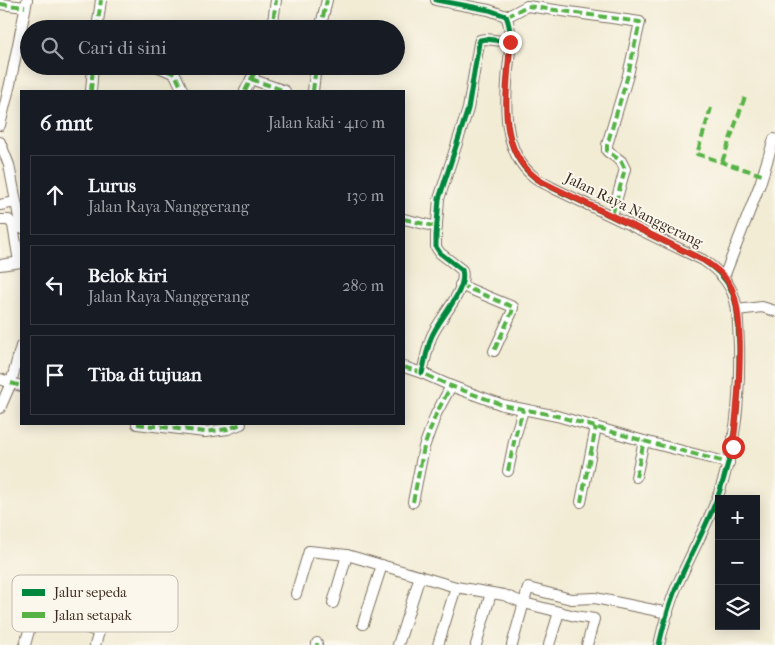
<!DOCTYPE html>
<html lang="id">
<meta charset="utf-8">
<style>
body{margin:0;font-family:"IM FELL French Canon",serif;background:#242831;color:#f1f3f6}
.controls{position:absolute;right:15px;bottom:15px;display:grid;overflow:hidden;border-radius:0px;box-shadow:0 2px 12px #0003}
.controls button{width:45px;height:45px;display:grid;place-items:center;padding:0;border:0;border-bottom:1px solid #363941;background:#171b24;color:#f1f3f6;font:25px sans-serif}
.stop{position:absolute;width:15px;height:15px;margin:-11px;border:4px solid #d93025;border-radius:50%;background:#fff}
.stop.end{background:#d93025;border-color:#fff;box-shadow:0 1px 5px #0008}
.list{margin:0;padding:0;list-style:none}
h2{display:flex;justify-content:space-between;align-items:center;height:65px;margin:0;padding:0 20px;font-size:21px}
h2 small{font-size:16px;font-weight:400;color:#9ea1a6}
.list li{display:grid;grid-template-columns:32px 1fr auto;gap:15px;align-items:center;box-sizing:border-box;height:80px;margin:0 10px 10px;padding:0 10px;border:1px solid #363941;border-radius:0px}
.list b{display:block;font-size:19px;white-space:nowrap}
.list p{margin:0;font-size:16px;white-space:nowrap;color:#9ea1a6}
.list em{font-size:16px;font-style:normal;color:#9ea1a6}
.icon{flex:none;width:28px;height:28px;fill:none;stroke:currentColor;stroke-width:2;stroke-linecap:round;stroke-linejoin:round}
.map{position:relative;flex:none;width:775px;height:645px;overflow:hidden}
.search{position:absolute;background:#171b24;box-shadow:0 2px 12px #0003;left:20px;top:20px;width:385px;height:55px;display:flex;align-items:center;gap:12px;box-sizing:border-box;padding:0 18px;border-radius:28px;color:#9ea1a6;font-size:19px}
.panel{position:absolute;background:#171b24;box-shadow:0 2px 12px #0003;left:20px;top:90px;width:385px;height:335px;border-radius:0px}
.map>svg:first-child{display:block}
.lines{fill:none;stroke-linecap:round;stroke-linejoin:round}
.minor-casing{stroke:#7b6e5e;stroke-width:12}
.minor{stroke:#fff;stroke-width:10}
.quiet{stroke:#57b245;stroke-width:4;stroke-dasharray:8 4;stroke-linecap:butt}
.cycleway-casing{stroke:#fbf7ec;stroke-width:8}
.cycleway{stroke:#00873e;stroke-width:5}
.route{stroke:#d93025;stroke-width:6}
.labels{text-anchor:middle;stroke-width:4;stroke-linejoin:round;paint-order:stroke}
.street-label{font-size:15px;fill:#3b2a1e;stroke:#fbf7ec}
.key{fill:#fbf7ec;stroke:#c1baae;stroke-width:1}
.key-label{font-size:14px;fill:#3b2a1e}
</style>
<div class="map">
<svg width="775" height="645" viewBox="0 0 775 645">
<rect width="100%" height="100%" fill="#fbf7ec"/>
<filter id="ink" filterUnits="userSpaceOnUse"><feTurbulence type="fractalNoise" baseFrequency=".02" numOctaves="2"/><feDisplacementMap in="SourceGraphic" scale="10" xChannelSelector="R" yChannelSelector="G"/><feConvolveMatrix kernelMatrix="1 2 1 2 8 2 1 2 1" color-interpolation-filters="sRGB"/></filter>
<filter id="wash" filterUnits="userSpaceOnUse"><feTurbulence type="fractalNoise" baseFrequency=".0096" numOctaves="4" result="noise"/><feDisplacementMap in="SourceGraphic" scale="20" xChannelSelector="R" yChannelSelector="G"/><feGaussianBlur stdDeviation="1.12" result="paint"/><feColorMatrix in="noise" values="0 0 0 0 0 0 0 0 0 0 0 0 0 0 0 0 0 1.4 0 .05"/><feComposite in="paint" operator="in"/></filter>
<g filter="url(#wash)">
<rect width="100%" height="100%" fill="#f2ecd5"/>
</g>
<g filter="url(#ink)">
<g class="lines">
<!-- minor casing -->
<g class="minor-casing">
<g id="minor">
<path d="M436 0 489 10 506 16C513 32 510 52 508 69 505 103 502 151 533 176 539 181 546 184 553 188L703 260C740 285 737 306 739 346 740 400 736 446 718 496 707 525 692 552 680 579 670 600 664 623 659 645"/>
<path d="M0 4 25 7"/>
<path d="M506 16 512 14 527 6 640 22 628 75 607 145V151L621 161 625 169 612 216"/>
<path d="M97 29 101 0"/>
<path d="M272 29 276 0"/>
<path d="M320 29 327 0"/>
<path d="M156 66 175 74 183 91"/>
<path d="M251 79 285 91"/>
<path d="M91 91 93 66"/>
<path d="M245 91 258 66"/>
<path d="M313 91 316 66"/>
<path d="M0 125 10 84 27 0"/>
<path d="M0 142 9 165 21 228"/>
<path d="M0 205 16 202"/>
<path d="M404 219 437 227"/>
<path d="M0 220H9L13 225 19 262"/>
<path d="M0 265 21 262"/>
<path d="M724 277 760 184 774 139"/>
<path d="M460 285 513 307 512 312 494 351"/>
<path d="M737 310 762 307 775 311"/>
<path d="M404 367 422 373 451 386 503 405 557 416 644 441 729 463"/>
<path d="M422 373C425 361 427 349 431 338 438 319 468 291 462 270L440 253 436 247V235L439 199 468 109 479 43 480 40 486 39 510 42"/>
<path d="M0 379 21 386"/>
<path d="M0 408 11 383 21 346"/>
<path d="M137 424 205 432 228 429 241 424"/>
<path d="M508 471 515 437 523 410"/>
<path d="M636 477 644 441"/>
<path d="M413 502 424 447 436 414 451 386"/>
<path d="M581 502 596 427"/>
<path d="M296 594 309 551 347 555 456 587 504 595 524 603 575 616 594 619 587 645"/>
<path d="M333 603 347 555"/>
<path d="M363 624 382 565"/>
<path d="M25 645 35 609 99 632 95 645"/>
<path d="M317 645V643"/>
<path d="M398 645 420 576"/>
<path d="M438 645 456 587"/>
<path d="M476 645 491 593"/>
<path d="M512 645 528 588 571 599 595 598 668 613"/>
<path d="M549 645 559 612"/>
</g>
</g>
<!-- minor -->
<use href="#minor" class="minor"/>
<!-- quiet -->
<g class="quiet">
<path d="M0 4 25 7"/>
<path d="M506 16 512 14 527 6 640 22 628 75 607 145V151L621 161 625 169 612 216"/>
<path d="M97 29 101 0"/>
<path d="M272 29 276 0"/>
<path d="M320 29 327 0"/>
<path d="M156 66 175 74 183 91"/>
<path d="M251 79 285 91"/>
<path d="M91 91 93 66"/>
<path d="M245 91 258 66"/>
<path d="M313 91 316 66"/>
<path d="M711 108 697 154 762 175"/>
<path d="M722 162 745 97"/>
<path d="M404 219 437 227"/>
<path d="M460 285 513 307 512 312 494 351"/>
<path d="M404 367 422 373 451 386 503 405 557 416 644 441 729 463"/>
<path d="M11 383 21 386"/>
<path d="M137 424 205 432 228 429 241 424"/>
<path d="M508 471 515 437 523 410"/>
<path d="M636 477 644 441"/>
<path d="M413 502 424 447 436 414 451 386"/>
<path d="M581 502 596 427"/>
<path d="M317 645V643"/>
</g>
<!-- cycleway casing -->
<g class="cycleway-casing">
<g id="cycleway">
<path d="M436 0 489 10 506 16C513 32 510 52 508 69 505 103 502 151 533 176 539 181 546 184 553 188L703 260C740 285 737 306 739 346 740 400 736 446 718 496 707 525 692 552 680 579 670 600 664 623 659 645"/>
<path d="M422 373C425 361 427 349 431 338 438 319 468 291 462 270L440 253 436 247V235L439 199 468 109 479 43 480 40 486 39 510 42"/>
</g>
</g>
<!-- cycleway -->
<use href="#cycleway" class="cycleway"/>
</g>
</g>
<g class="lines" filter="url(#ink)">
<!-- route -->
<path class="route" d="M510 42C508 91 493 151 542 182L703 260C713 266 723 273 729 283 748 314 737 410 733 447"/>
</g>
<g class="labels">
<!-- street labels -->
<g class="street-label">
<text transform="translate(634 210) rotate(26)" y="5">Jalan Raya Nanggerang</text>
</g>
</g>
<!-- legend -->
<rect x="12" y="575" width="166" height="57" rx="8" class="key"/>
<rect x="22" y="589" width="23" height="7" fill="#00873e"/>
<rect x="22" y="612" width="23" height="6" fill="#57b245"/>
<g class="key-label">
<text x="54" y="597">Jalur sepeda</text>
<text x="54" y="620">Jalan setapak</text>
</g>
</svg>
<div class="controls">
<button>+</button>
<button>−</button>
<button><svg class="icon" aria-label="layers" viewBox="0 0 24 24"><path d="M12 4l9 5-9 5-9-5zM3 14l9 5 9-5"/></svg></button>
</div>
<div class="stop" style="left:733px;top:447px"></div>
<div class="stop end" style="left:510px;top:42px"></div>
<div class="search"><svg class="icon" aria-label="search" viewBox="0 0 24 24"><circle cx="10" cy="10" r="6"/><path d="M15 15l6 6"/></svg>Cari di sini</div>
<section class="panel">
<h2>6 mnt<small>Jalan kaki · 410 m</small></h2>
<ul class="list">
<li><svg class="icon" aria-label="ahead" viewBox="0 0 24 24"><path d="M12 20V5M6 11l6-6 6 6"/></svg><div><b>Lurus</b><p>Jalan Raya Nanggerang</p></div><em>130 m</em></li>
<li><svg class="icon" aria-label="left" viewBox="0 0 24 24"><path d="M17 20v-9H6M10 6l-5 5 5 5"/></svg><div><b>Belok kiri</b><p>Jalan Raya Nanggerang</p></div><em>280 m</em></li>
<li><svg class="icon" aria-label="arrive" viewBox="0 0 24 24"><path d="M6 21V4h12l-3 4 3 4H6"/></svg><div><b>Tiba di tujuan</b></div></li>
</ul>
</section>
</div>
